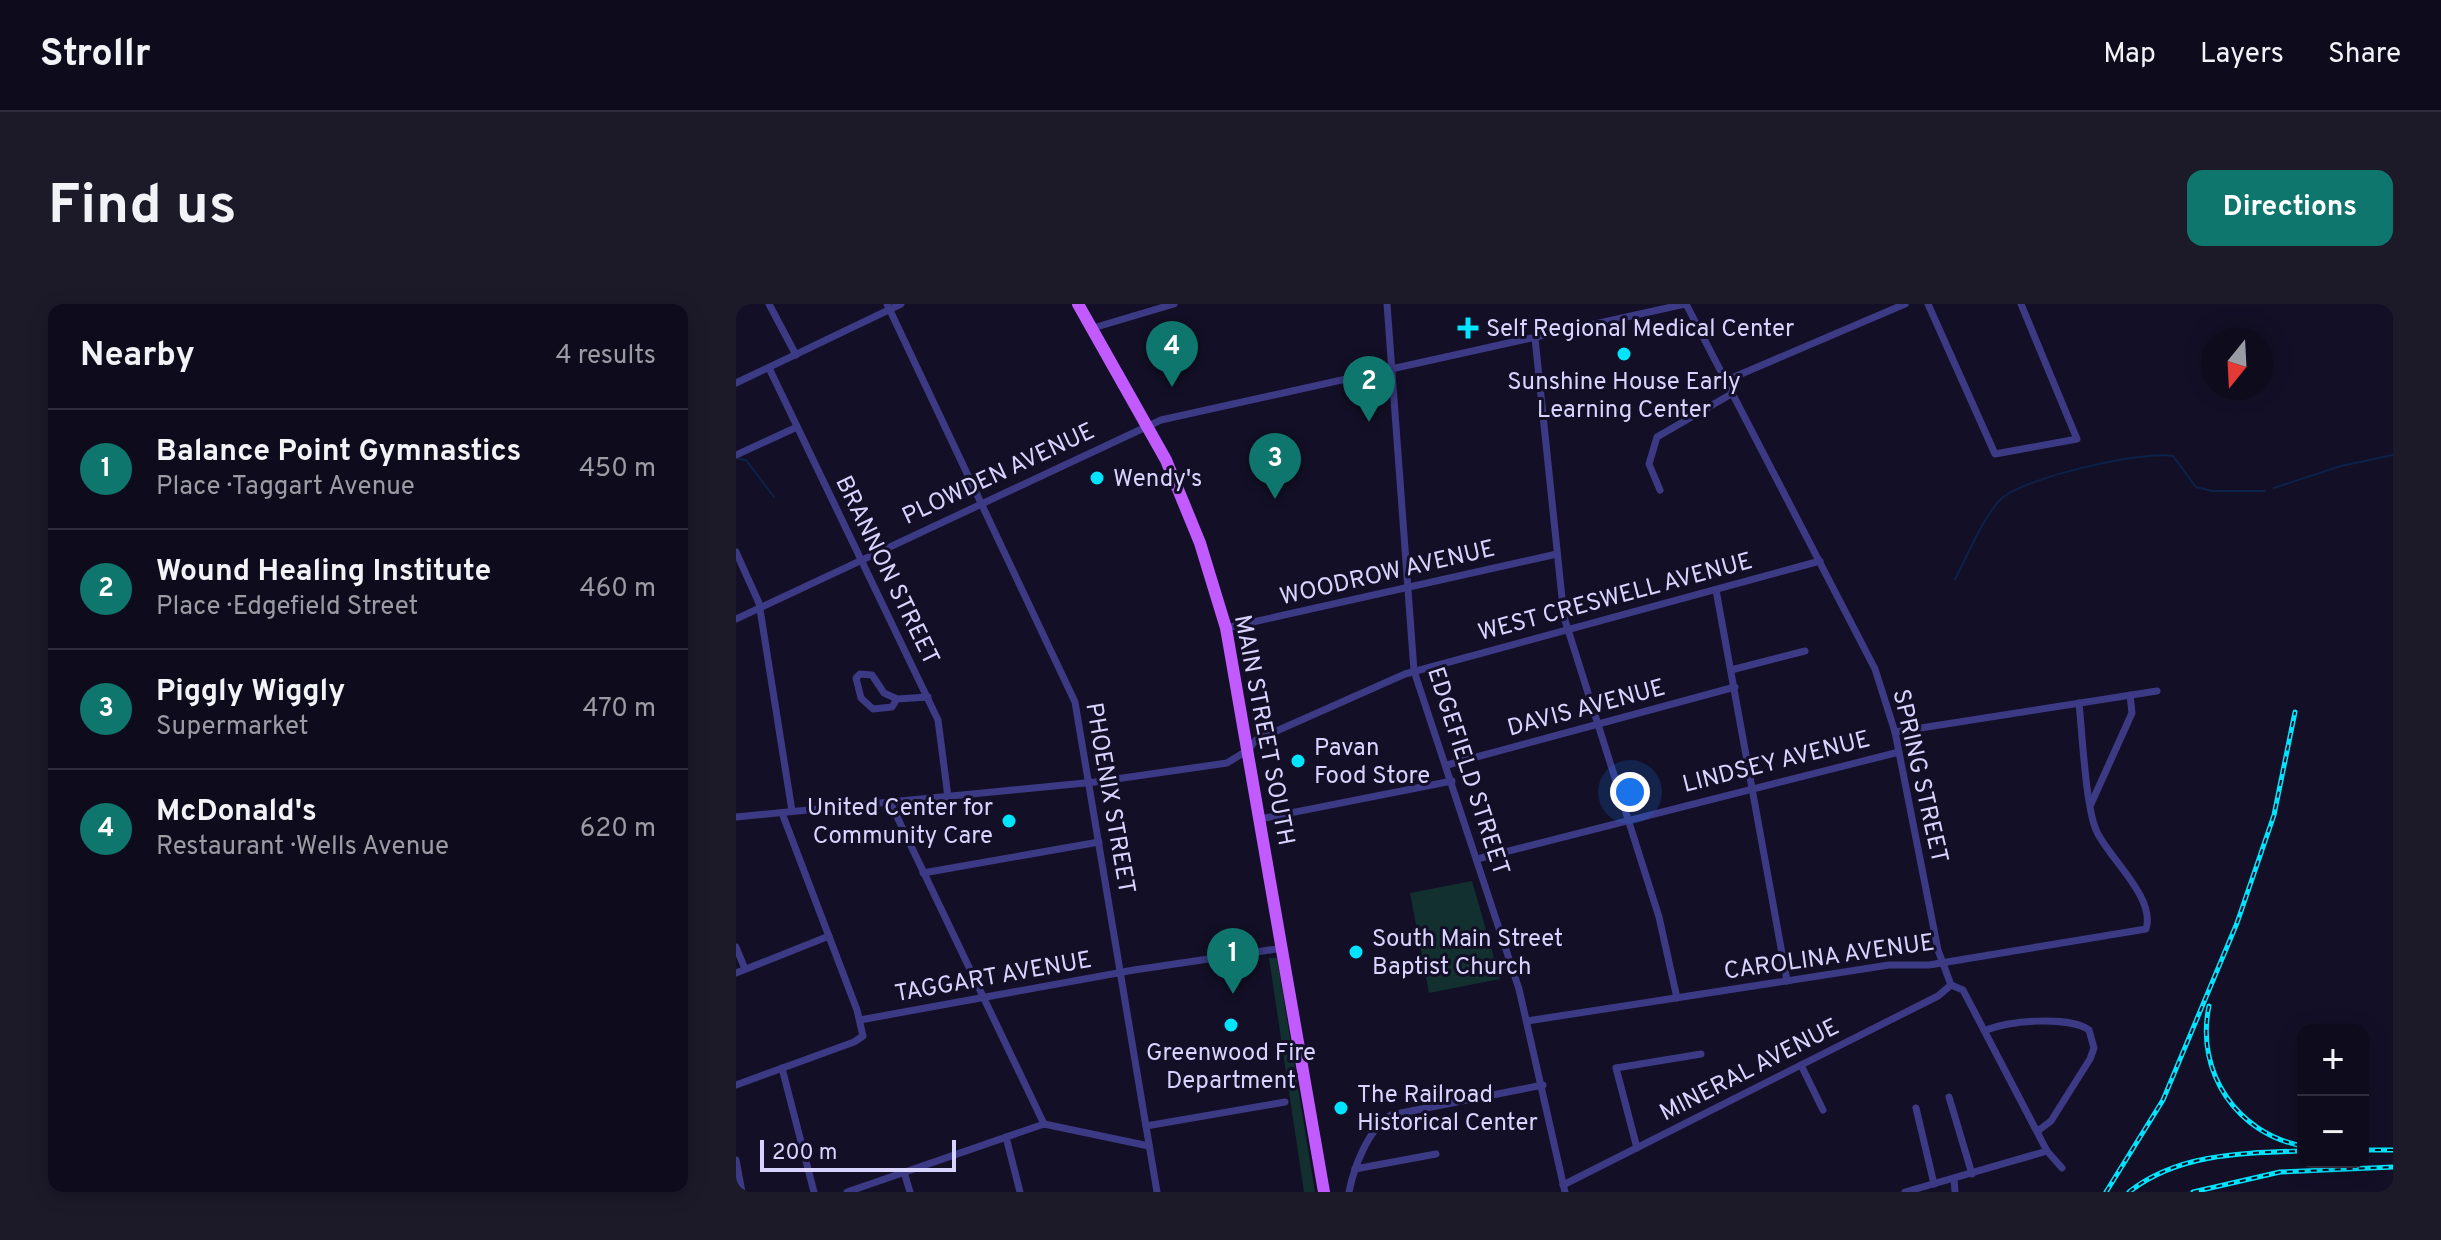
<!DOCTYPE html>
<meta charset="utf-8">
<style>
body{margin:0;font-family:Overpass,sans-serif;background:#1c1929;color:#f1f3f6}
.controls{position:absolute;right:24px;bottom:24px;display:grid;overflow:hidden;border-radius:16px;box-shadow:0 4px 20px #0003}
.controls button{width:72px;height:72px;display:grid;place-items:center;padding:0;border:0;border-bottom:2px solid #2e2b3b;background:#0e0b1c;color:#f1f3f6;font:40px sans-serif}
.compass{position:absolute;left:1465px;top:24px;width:72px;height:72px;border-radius:50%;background:#0e0b1c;box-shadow:0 4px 20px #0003;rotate:198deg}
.scale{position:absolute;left:24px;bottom:20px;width:196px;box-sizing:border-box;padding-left:8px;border:4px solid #d9d4ff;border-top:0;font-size:22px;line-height:28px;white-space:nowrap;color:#d9d4ff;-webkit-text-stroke:6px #130f26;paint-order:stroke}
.you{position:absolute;left:894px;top:488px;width:28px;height:28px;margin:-20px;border:6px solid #fff;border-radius:50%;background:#1a73e8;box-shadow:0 0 0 12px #1a73e833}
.badge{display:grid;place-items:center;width:52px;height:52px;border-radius:50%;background:#0f766e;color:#fff;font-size:26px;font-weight:700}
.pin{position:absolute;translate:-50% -66px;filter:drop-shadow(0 2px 4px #0008)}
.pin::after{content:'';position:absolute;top:42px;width:28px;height:24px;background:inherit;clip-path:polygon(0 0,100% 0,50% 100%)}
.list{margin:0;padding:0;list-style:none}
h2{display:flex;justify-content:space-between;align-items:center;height:104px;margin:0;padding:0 32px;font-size:34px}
h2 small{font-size:26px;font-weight:400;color:#9b9ba3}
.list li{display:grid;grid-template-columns:52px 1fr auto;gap:24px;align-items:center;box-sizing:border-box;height:120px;padding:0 32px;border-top:2px solid #2e2b3b}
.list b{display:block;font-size:30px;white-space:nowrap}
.list p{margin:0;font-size:26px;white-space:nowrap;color:#9b9ba3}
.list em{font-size:26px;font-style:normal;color:#9b9ba3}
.map{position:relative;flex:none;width:1657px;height:888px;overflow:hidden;border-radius:16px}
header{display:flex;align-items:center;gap:48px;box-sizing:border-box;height:112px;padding:0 40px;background:#0e0b1c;border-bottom:2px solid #2e2b3b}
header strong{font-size:38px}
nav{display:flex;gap:44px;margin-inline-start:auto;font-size:28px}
.intro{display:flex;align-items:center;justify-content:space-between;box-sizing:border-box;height:192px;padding:0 48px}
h1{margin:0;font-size:56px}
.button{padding:20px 36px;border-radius:16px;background:#0f766e;color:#fff;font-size:28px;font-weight:700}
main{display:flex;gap:48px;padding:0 48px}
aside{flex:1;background:#0e0b1c;border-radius:16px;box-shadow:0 4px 20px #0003}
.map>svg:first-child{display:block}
.green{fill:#12302f}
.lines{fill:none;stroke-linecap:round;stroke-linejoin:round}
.stream{stroke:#0c2248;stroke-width:2}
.street{stroke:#3d3a85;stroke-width:7}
.primary{stroke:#c25bff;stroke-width:12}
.rail-casing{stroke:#00e5ff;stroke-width:5}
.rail{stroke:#130f26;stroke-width:2;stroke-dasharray:6;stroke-linecap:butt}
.poi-dot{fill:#00e5ff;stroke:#130f26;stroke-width:3}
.labels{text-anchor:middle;stroke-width:6;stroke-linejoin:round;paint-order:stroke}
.poi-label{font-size:24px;fill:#d9d4ff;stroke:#130f26;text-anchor:start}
.street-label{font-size:24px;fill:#d9d4ff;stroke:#130f26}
</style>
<header>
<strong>Strollr</strong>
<nav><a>Map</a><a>Layers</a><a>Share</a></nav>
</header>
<div class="intro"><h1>Find us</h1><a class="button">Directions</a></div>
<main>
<aside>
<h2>Nearby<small>4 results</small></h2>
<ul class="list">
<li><span class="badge">1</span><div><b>Balance Point Gymnastics</b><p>Place · Taggart Avenue</p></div><em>450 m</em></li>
<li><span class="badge">2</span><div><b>Wound Healing Institute</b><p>Place · Edgefield Street</p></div><em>460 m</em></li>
<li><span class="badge">3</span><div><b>Piggly Wiggly</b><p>Supermarket</p></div><em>470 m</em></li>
<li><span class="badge">4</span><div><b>McDonald's</b><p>Restaurant · Wells Avenue</p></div><em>620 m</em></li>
</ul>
</aside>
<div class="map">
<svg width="1657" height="888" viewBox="0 0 1657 888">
<rect width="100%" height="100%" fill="#130f26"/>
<!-- green -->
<g class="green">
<path d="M736 577 764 675 693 689 674 589Z"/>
<path d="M533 654H541L579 888H568Z"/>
</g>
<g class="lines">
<!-- stream -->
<g class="stream">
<path d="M2 155 10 156 38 193"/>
<path d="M1538 184 1605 162 1657 151"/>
<path d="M1219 275C1231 253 1248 211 1265 195 1287 174 1407 146 1437 152L1460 183 1476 187H1529"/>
</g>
<!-- street -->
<g class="street">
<path d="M33 0 60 51"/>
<path d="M151 0 339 398 421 888"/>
<path d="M651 0 678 367 783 685 829 888"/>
<path d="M950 0 1139 365 1159 428 1202 646 1215 681 1227 686 1311 847 1326 864"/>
<path d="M1192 0 1259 150 1341 135 1285 0"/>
<path d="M357 24 438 0"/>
<path d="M799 34 828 313 923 613 941 694"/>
<path d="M33 64 202 416 212 493"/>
<path d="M991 76 1169 0"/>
<path d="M0 79 165 0"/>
<path d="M0 151 61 123"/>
<path d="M924 186 913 160 921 133 997 89"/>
<path d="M0 248 23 299 56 507"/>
<path d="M980 286 1051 677"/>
<path d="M0 315 425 116 949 0"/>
<path d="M490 324 821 250"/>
<path d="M995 366 1069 347"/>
<path d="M161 395 148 389 136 371 124 370 120 374 125 394 137 405 156 403 161 395 192 393"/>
<path d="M1159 428 1421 387"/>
<path d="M711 461 999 383"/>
<path d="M154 498 308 820"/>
<path d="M1355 500 1396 409 1394 391"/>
<path d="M0 513 359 478 491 459 512 446 520 436 669 370 1084 257"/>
<path d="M524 515 716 477"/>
<path d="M741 555 1163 448"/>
<path d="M187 569 363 538"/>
<path d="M0 643 9 665"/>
<path d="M0 669 93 632"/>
<path d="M124 716 398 666 547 644"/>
<path d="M791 717 1153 661H1193L1410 625C1420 594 1373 554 1361 528 1350 507 1346 427 1343 399"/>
<path d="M1249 727C1269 716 1335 712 1353 726L1358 744 1354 755 1315 817 1303 826"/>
<path d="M1065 761 1087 806"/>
<path d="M46 764 78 888"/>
<path d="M0 781 118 738 127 732 121 706 46 509"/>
<path d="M1213 793 1236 870"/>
<path d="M1180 804 1198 880"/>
<path d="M308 820 413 842"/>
<path d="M410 822 549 798"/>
<path d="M270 833 284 888"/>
<path d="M901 844 880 764 965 750"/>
<path d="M0 856 6 888"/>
<path d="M619 865 700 850"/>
<path d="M168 868 174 888"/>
<path d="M1218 875 1219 888"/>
<path d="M827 881 1202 692 1215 681"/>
<path d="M111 888 308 820"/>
<path d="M613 888C618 863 632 825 655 811L807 781"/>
<path d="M1169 888 1311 847"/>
</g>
<!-- primary -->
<path class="primary" d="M342 0 430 156 464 239 490 324 588 888"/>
<!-- rail casing -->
<g class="rail-casing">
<g id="rail">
<path d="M1473 702C1459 768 1501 830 1567 842"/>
<path d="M1627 846H1657"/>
<path d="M1370 888 1427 796 1501 619 1538 511 1559 408"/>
<path d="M1393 888C1441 850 1504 849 1563 847"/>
<path d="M1457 888 1544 868 1657 863"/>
</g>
</g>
<!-- rail -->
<use href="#rail" class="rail"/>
</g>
<!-- markers -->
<g class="poi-dot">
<path d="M728 12h8v8h8v8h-8v8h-8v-8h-8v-8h8z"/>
<circle cx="888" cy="50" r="8"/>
<circle cx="361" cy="174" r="8"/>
<circle cx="562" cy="457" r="8"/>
<circle cx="273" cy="517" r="8"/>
<circle cx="620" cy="648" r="8"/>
<circle cx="495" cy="721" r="8"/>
<circle cx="605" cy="804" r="8"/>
</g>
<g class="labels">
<!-- poi labels -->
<g class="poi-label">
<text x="750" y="32">Self Regional Medical Center</text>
<text x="888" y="85" text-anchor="middle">Sunshine House Early<tspan x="888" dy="28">Learning Center</tspan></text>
<text x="377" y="182">Wendy's</text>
<text x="578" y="451">Pavan<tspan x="578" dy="28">Food Store</tspan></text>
<text x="257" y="511" text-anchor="end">United Center for<tspan x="257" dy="28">Community Care</tspan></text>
<text x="636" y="642">South Main Street<tspan x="636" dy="28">Baptist Church</tspan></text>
<text x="495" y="756" text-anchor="middle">Greenwood Fire<tspan x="495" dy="28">Department</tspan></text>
<text x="621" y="798">The Railroad<tspan x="621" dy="28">Historical Center</tspan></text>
</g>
<!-- street labels -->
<g class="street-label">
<text transform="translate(262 169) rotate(-25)" y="8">PLOWDEN AVENUE</text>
<text transform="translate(152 266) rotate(64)" y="8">BRANNON STREET</text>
<text transform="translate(651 268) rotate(-13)" y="8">WOODROW AVENUE</text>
<text transform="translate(879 292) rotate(-15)" y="8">WEST CRESWELL AVENUE</text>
<text transform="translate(850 403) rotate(-15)" y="8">DAVIS AVENUE</text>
<text transform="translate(529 426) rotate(79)" y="8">MAIN STREET SOUTH</text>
<text transform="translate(1040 457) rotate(-14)" y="8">LINDSEY AVENUE</text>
<text transform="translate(733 467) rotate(72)" y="8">EDGEFIELD STREET</text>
<text transform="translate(1185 472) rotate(77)" y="8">SPRING STREET</text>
<text transform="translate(375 494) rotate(80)" y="8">PHOENIX STREET</text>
<text transform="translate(1093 652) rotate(-8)" y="8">CAROLINA AVENUE</text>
<text transform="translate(257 672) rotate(-10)" y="8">TAGGART AVENUE</text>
<text transform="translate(1013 765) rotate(-27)" y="8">MINERAL AVENUE</text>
</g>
</g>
</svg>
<div class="controls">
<button>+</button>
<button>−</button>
</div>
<svg class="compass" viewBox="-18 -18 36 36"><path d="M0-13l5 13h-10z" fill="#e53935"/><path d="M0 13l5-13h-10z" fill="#9b9ba3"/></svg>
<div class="scale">200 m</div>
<div class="you"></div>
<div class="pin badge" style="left:497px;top:690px">1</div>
<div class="pin badge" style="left:633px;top:118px">2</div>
<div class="pin badge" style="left:539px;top:195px">3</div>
<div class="pin badge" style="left:436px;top:83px">4</div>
</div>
</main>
